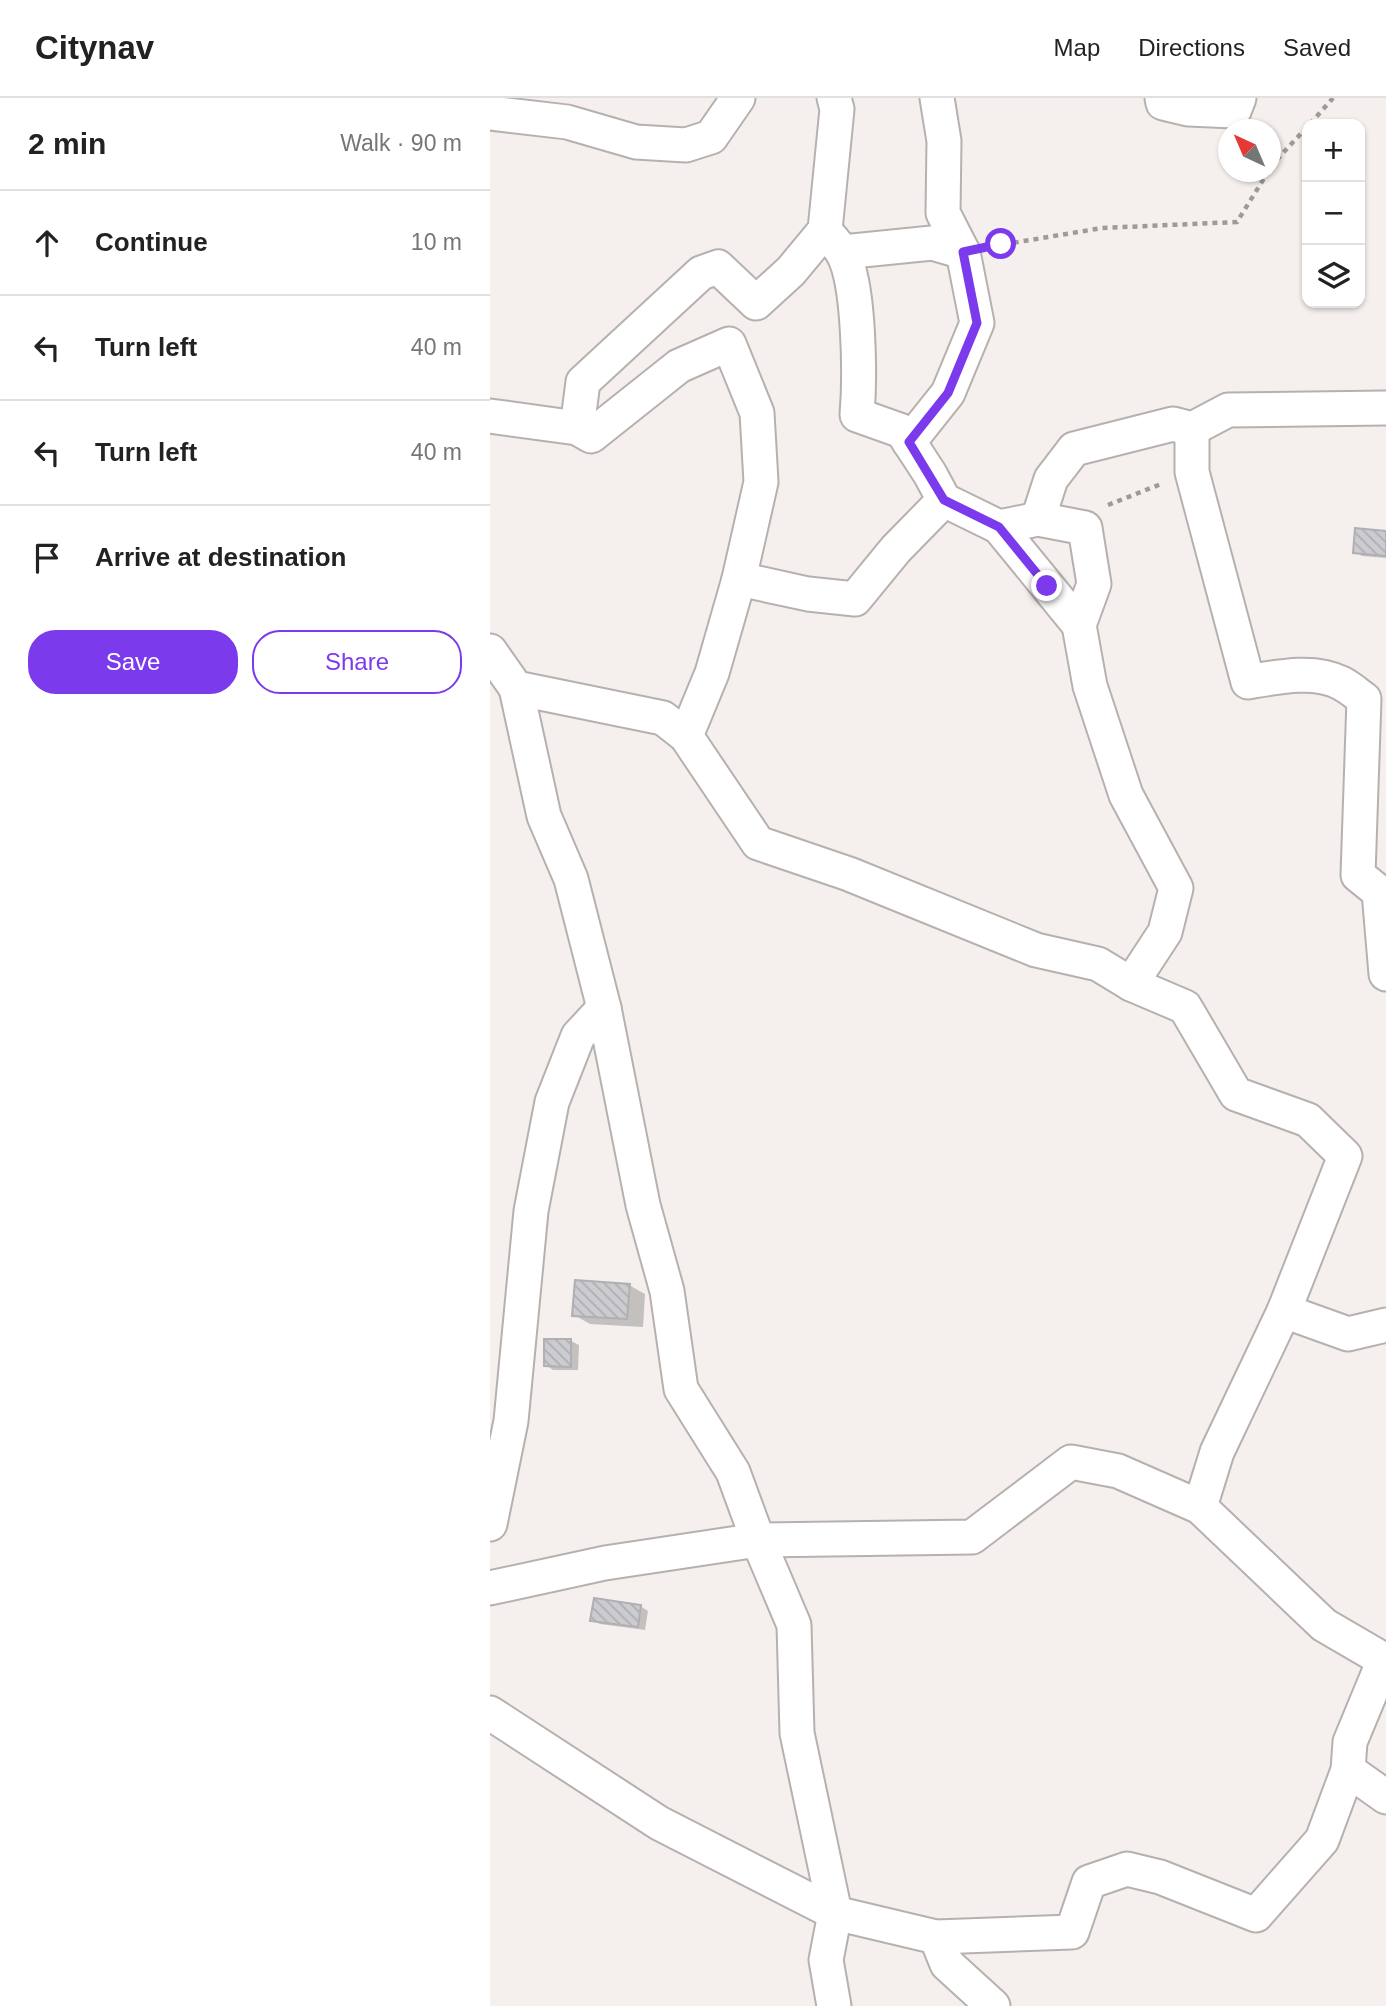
<!DOCTYPE html>
<meta charset="utf-8">
<style>
body{margin:0;font-family:Helvetica,sans-serif;background:#f6f6f6;color:#222}
.controls{position:absolute;right:21px;top:21px;display:grid;overflow:hidden;border-radius:14px;box-shadow:0 2px 5px #0004}
.controls button{width:63px;height:63px;display:grid;place-items:center;padding:0;border:0;border-bottom:2px solid #e0e0e0;background:#fff;color:#222;font:35px sans-serif}
.compass{position:absolute;left:728px;top:21px;width:63px;height:63px;border-radius:50%;background:#fff;box-shadow:0 2px 5px #0004;rotate:316deg}
.stop{position:absolute;width:21px;height:21px;margin:-16px;border:5px solid #7c3aed;border-radius:50%;background:#fff}
.stop.end{background:#7c3aed;border-color:#fff;box-shadow:0 2px 7px #0008}
.list{margin:0;padding:0;list-style:none}
h2{display:flex;justify-content:space-between;align-items:center;height:91px;margin:0;padding:0 28px;font-size:30px}
h2 small{font-size:23px;font-weight:400;color:#767676}
.list li{display:grid;grid-template-columns:46px 1fr auto;gap:21px;align-items:center;box-sizing:border-box;height:105px;padding:0 28px;border-top:2px solid #e0e0e0}
.list b{display:block;font-size:26px;white-space:nowrap}
.list em{font-size:23px;font-style:normal;color:#767676}
.actions{display:flex;gap:14px;padding:21px 28px}
.actions a{flex:1;padding:16px 0;border:2px solid #7c3aed;border-radius:28px;text-align:center;font-size:24px;color:#7c3aed}
.actions .main{background:#7c3aed;color:#fff}
.icon{flex:none;width:38px;height:38px;fill:none;stroke:currentColor;stroke-width:2;stroke-linecap:round;stroke-linejoin:round}
.map{position:relative;flex:none;width:896px;height:1908px;overflow:hidden}
header{display:flex;align-items:center;gap:42px;box-sizing:border-box;height:98px;padding:0 35px;background:#fff;border-bottom:2px solid #e0e0e0}
header strong{font-size:33px}
nav{display:flex;gap:38px;margin-inline-start:auto;font-size:24px}
main{display:flex}
aside{flex:1;background:#fff}
.map>svg:first-child{display:block}
.shadow{fill:#0003}
.building{fill:url(#building-back-hatch);stroke:#afafb4;stroke-width:2}
.lines{fill:none;stroke-linecap:round;stroke-linejoin:round}
.minor-casing{stroke:#b6b1af;stroke-width:37}
.path{stroke:#9d9a98;stroke-width:4.5;stroke-dasharray:5 5;stroke-linecap:butt}
.minor{stroke:#fff;stroke-width:33}
.route{stroke:#7c3aed;stroke-width:9}
</style>
<header>
<strong>Citynav</strong>
<nav><a>Map</a><a>Directions</a><a>Saved</a></nav>
</header>
<main>
<aside>
<h2>2 min<small>Walk · 90 m</small></h2>
<ul class="list">
<li><svg class="icon" aria-label="ahead" viewBox="0 0 24 24"><path d="M12 20V5M6 11l6-6 6 6"/></svg><div><b>Continue</b></div><em>10 m</em></li>
<li><svg class="icon" aria-label="left" viewBox="0 0 24 24"><path d="M17 20v-9H6M10 6l-5 5 5 5"/></svg><div><b>Turn left</b></div><em>40 m</em></li>
<li><svg class="icon" aria-label="left" viewBox="0 0 24 24"><path d="M17 20v-9H6M10 6l-5 5 5 5"/></svg><div><b>Turn left</b></div><em>40 m</em></li>
<li><svg class="icon" aria-label="arrive" viewBox="0 0 24 24"><path d="M6 21V4h12l-3 4 3 4H6"/></svg><div><b>Arrive at destination</b></div></li>
</ul>
<div class="actions"><a class="main">Save</a><a>Share</a></div>
</aside>
<div class="map">
<svg width="896" height="1908" viewBox="0 0 896 1908">
<defs>
<pattern id="building-back-hatch" width="6" height="6" patternUnits="userSpaceOnUse" patternTransform="scale(1.75)"><rect width="6" height="6" fill="#cbcbd0"/><path d="M-1 5l2 2M0 0l6 6M5-1l2 2" fill="none" stroke="#aeaeb2"/></pattern>
</defs>
<rect width="100%" height="100%" fill="#f5f0ed"/>
<!-- shadow -->
<g class="shadow">
<path d="M896 435V460L872 458 865 454Z"/>
<path d="M139 1187 155 1196 153 1229 100 1226 84 1217Z"/>
<path d="M56 1242 81 1243 89 1247 88 1272H63L56 1267Z"/>
<path d="M150 1508 158 1513 155 1532 110 1526 102 1522Z"/>
</g>
<!-- building -->
<g class="building">
<path d="M865 430 896 433V458L863 455Z"/>
<path d="M85 1182 140 1186 137 1221 82 1218Z"/>
<path d="M54 1241H81V1269L54 1268Z"/>
<path d="M104 1500 151 1507 148 1529 100 1523Z"/>
</g>
<g class="lines">
<!-- minor casing -->
<g class="minor-casing">
<g id="minor">
<path d="M672 0 673 5 698 11 744 13 749 0"/>
<path d="M0 15 77 24 146 44 196 47 221 39 248 0"/>
<path d="M335 132C340 139 347 146 352 154 370 184 370 281 367 317L412 333 440 376 454 402 509 429 589 527"/>
<path d="M353 154 442 145 473 154"/>
<path d="M0 318 87 330 101 338 189 268 239 246 267 315 271 384 249 481 222 575 196 638"/>
<path d="M87 330 93 284 211 175 228 169 266 205 301 173 335 132 347 11 344 0"/>
<path d="M702 331V374L758 584C787 579 824 571 851 585 859 589 867 596 874 601L868 777 889 794 896 876"/>
<path d="M419 344 458 295 487 225 473 154 453 115 454 43 447 0"/>
<path d="M548 421 561 381 584 351 683 326 702 331 738 312 896 310"/>
<path d="M509 429 548 421 595 430 604 486 589 527 600 588 636 697 686 790 675 834 641 886"/>
<path d="M249 481 318 496 365 501 406 451 454 402"/>
<path d="M0 553 26 590 173 620 196 638 268 745 359 776 546 852 608 866 641 886 695 909 746 996 818 1022 855 1058 794 1213 727 1354 710 1409"/>
<path d="M26 590 54 718 81 781 114 910 153 1107 177 1193 191 1291 243 1374 268 1442 304 1527 307 1635 345 1815 336 1862 344 1908"/>
<path d="M794 1213 858 1236 896 1227"/>
<path d="M0 1426 21 1323 41 1113 62 1004 88 938 114 910"/>
<path d="M0 1490 115 1465 268 1442 482 1439 581 1364 628 1373 710 1409 834 1527 894 1562 896 1561"/>
<path d="M0 1615 169 1725 345 1815 446 1839 457 1866 503 1908"/>
<path d="M858 1672 896 1699"/>
<path d="M446 1839 582 1834 599 1784 637 1771 670 1779 766 1817 832 1742 858 1672 860 1644 894 1562"/>
</g>
</g>
<!-- path -->
<g class="path">
<path d="M820 26 843 0"/>
<path d="M780 69 817 29"/>
<path d="M504 148 612 130 747 124 778 74"/>
<path d="M618 407 671 386"/>
</g>
<!-- minor -->
<use href="#minor" class="minor"/>
</g>
<g class="lines">
<!-- route -->
<path class="route" d="M511 146 473 154 487 225 458 295 419 344 454 402 509 429 557 488"/>
</g>
</svg>
<div class="controls">
<button>+</button>
<button>−</button>
<button><svg class="icon" aria-label="layers" viewBox="0 0 24 24"><path d="M12 4l9 5-9 5-9-5zM3 14l9 5 9-5"/></svg></button>
</div>
<svg class="compass" viewBox="-18 -18 36 36"><path d="M0-13l5 13h-10z" fill="#e53935"/><path d="M0 13l5-13h-10z" fill="#767676"/></svg>
<div class="stop" style="left:511px;top:146px"></div>
<div class="stop end" style="left:557px;top:488px"></div>
</div>
</main>
